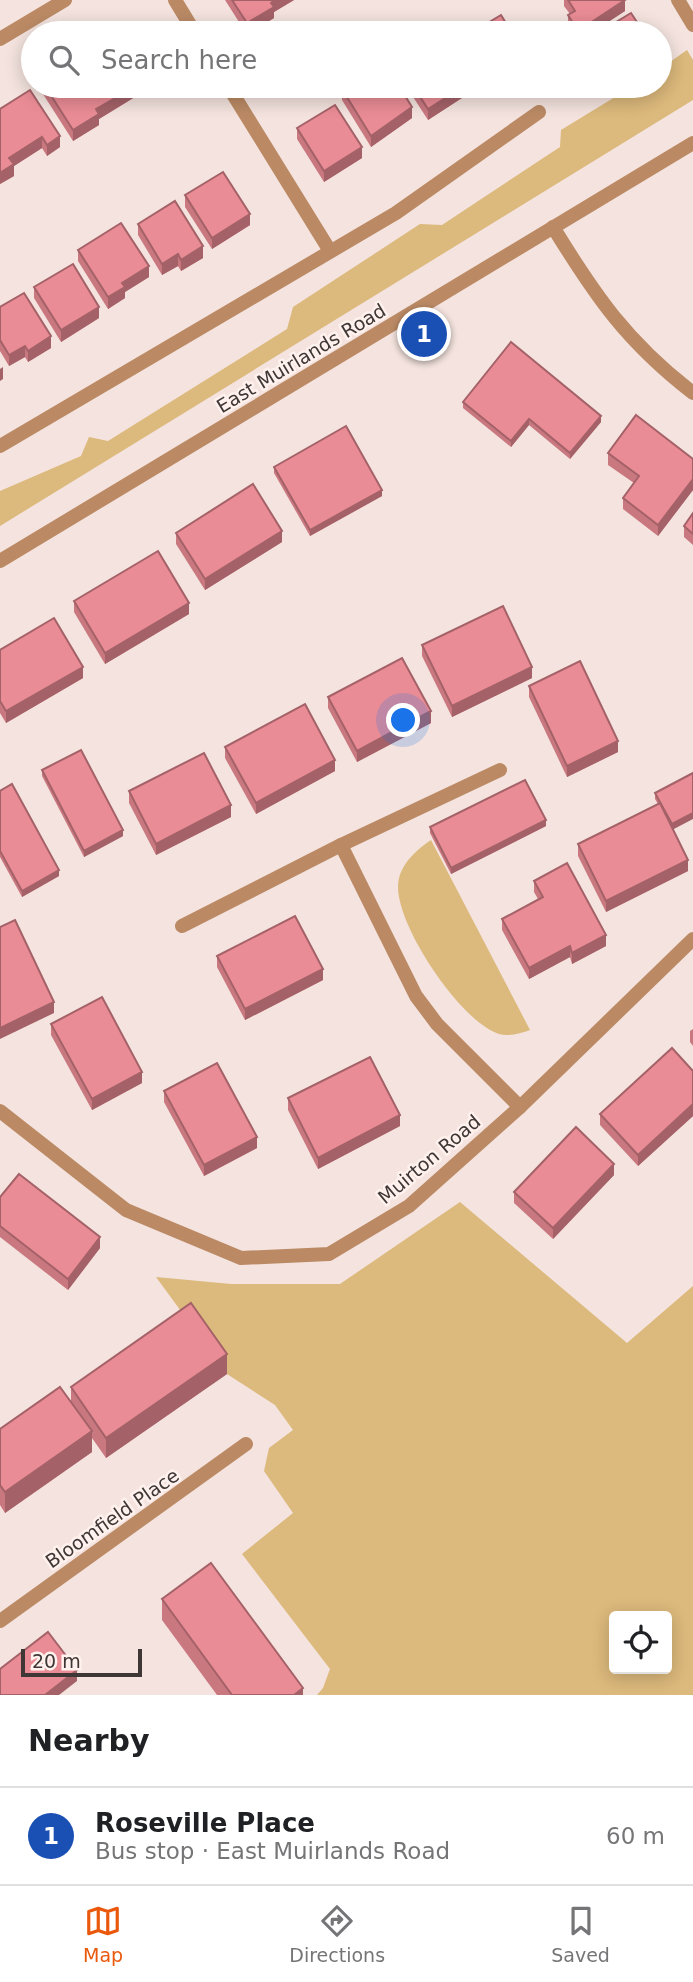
<!DOCTYPE html>
<meta charset="utf-8">
<style>
body{margin:0;font-family:"DejaVu Sans",sans-serif;background:#f6f6f6;color:#202124}
.controls{position:absolute;right:21px;bottom:21px;display:grid;overflow:hidden;border-radius:7px;box-shadow:0 4px 18px #0003}
.controls button{width:63px;height:63px;display:grid;place-items:center;padding:0;border:0;border-bottom:2px solid #e0e0e0;background:#fff;color:#202124;font:35px sans-serif}
.scale{position:absolute;left:21px;bottom:18px;width:121px;box-sizing:border-box;padding-left:7px;border:4px solid #3e3735;border-top:0;font-size:19px;line-height:24px;white-space:nowrap;color:#3e3735;-webkit-text-stroke:5px #fff1ed;paint-order:stroke}
.you{position:absolute;left:404px;top:721px;width:24px;height:24px;margin:-18px;border:5px solid #fff;border-radius:50%;background:#1a73e8;box-shadow:0 0 0 10px #1a73e833}
.badge{display:grid;place-items:center;width:46px;height:46px;border-radius:50%;background:#ea580c;color:#fff;font-size:23px;font-weight:700}
.pin{position:absolute;translate:-50% -50%;border:4px solid #fff;box-shadow:0 2px 7px #0006}
.list{margin:0;padding:0;list-style:none}
h2{display:flex;justify-content:space-between;align-items:center;height:91px;margin:0;padding:0 28px;font-size:30px}
h2 small{font-size:23px;font-weight:400;color:#757577}
.list li{display:grid;grid-template-columns:46px 1fr auto;gap:21px;align-items:center;box-sizing:border-box;height:98px;padding:0 28px;border-top:2px solid #e0e0e0}
.list b{display:block;font-size:26px;white-space:nowrap}
.list p{margin:0;font-size:23px;white-space:nowrap;color:#757577}
.list em{font-size:23px;font-style:normal;color:#757577}
.icon{flex:none;width:38px;height:38px;fill:none;stroke:currentColor;stroke-width:2;stroke-linecap:round;stroke-linejoin:round}
.map{position:relative;flex:none;width:693px;height:1695px;overflow:hidden}
.search{position:absolute;background:#fff;box-shadow:0 4px 18px #0003;left:21px;right:21px;top:21px;height:77px;display:flex;align-items:center;gap:18px;box-sizing:border-box;padding:0 24px;border-radius:38px;color:#757577;font-size:26px}
.sheet{height:189px;background:#fff}
nav{display:flex;justify-content:space-around;align-items:center;box-sizing:border-box;height:98px;border-top:2px solid #e0e0e0;background:#fff;font-size:19px;color:#757577}
nav a{display:grid;justify-items:center;gap:4px}
nav .on{color:#ea580c}
.map>svg:first-child{display:block}
.green{fill:#dcb97c;fill-rule:evenodd}
.lines{fill:none;stroke-linecap:round;stroke-linejoin:round}
.street{stroke:#bb8a65;stroke-width:14}
.wall{fill:#c97880}
.shaded-wall{fill:#a46268}
.building{fill:#ea8c95;stroke:#a46268;stroke-width:2}
.labels{text-anchor:middle;stroke-width:5;stroke-linejoin:round;paint-order:stroke}
.street-label{font-size:19px;fill:#3e3735;stroke:#fff1ed}
</style>
<div class="map">
<svg width="693" height="1695" viewBox="0 0 693 1695">
<rect width="100%" height="100%" fill="#f4e3de"/>
<!-- green -->
<g class="green">
<path d="M687 50 693 60V100L0 526V491L81 456 89 437 108 441 287 329 293 307 420 224 442 225 560 147 561 130 633 86H660V69Z"/>
<path d="M431 840 530 1030C521 1033 509 1037 499 1034 460 1021 398 928 398 887 398 866 415 851 431 840Z"/>
<path d="M460 1202 627 1343 693 1286V1695H317L323 1688 330 1669 242 1554 293 1513 264 1471 269 1448 293 1430 275 1405 227 1374 156 1277 231 1284H340ZM614 1616H667V1669H614Z"/>
</g>
<g class="lines">
<!-- street -->
<g class="street">
<path d="M175 0 195 33"/>
<path d="M678 0 693 25"/>
<path d="M0 39 65 0"/>
<path d="M228 86 330 251"/>
<path d="M553 227C596 297 627 342 693 393"/>
<path d="M0 446 396 213 539 112"/>
<path d="M0 561 693 143"/>
<path d="M341 845 416 996 437 1024 520 1107"/>
<path d="M182 926 341 845 500 770"/>
<path d="M0 1111 126 1210 241 1258 329 1254 409 1206 520 1107 693 939"/>
<path d="M0 1621 246 1444"/>
</g>
</g>
<!-- wall -->
<g class="wall">
<path d="M225 0H294L274 12V18L249 33H246Z"/>
<path d="M564 0H625V11L591 33H572L568 26V15L570 14 564 6Z"/>
<path d="M43 86H164L146 96 143 92 99 119V125L73 141 43 94Z"/>
<path d="M406 86H465V96L428 120Z"/>
<path d="M474 86H495L480 95Z"/>
<path d="M342 89 412 118 371 147 342 100Z"/>
<path d="M0 109 60 147 47 156 42 148 14 166V176L0 184Z"/>
<path d="M297 128 362 158 324 182 297 139Z"/>
<path d="M185 195 250 225 212 249 185 207Z"/>
<path d="M138 224 203 258 181 271 178 266 162 275 138 235Z"/>
<path d="M78 250 149 277 125 292V298L108 309 78 261Z"/>
<path d="M34 287 99 318 61 342 34 298Z"/>
<path d="M0 307 51 348 28 362 25 357 9 366 0 351Z"/>
<path d="M463 402 601 422 570 459 529 425 511 447 463 408Z"/>
<path d="M608 453 693 459V490L658 536 623 509V498L634 483 608 465Z"/>
<path d="M274 467 382 496 310 536 274 473Z"/>
<path d="M693 513V545L684 537V526Z"/>
<path d="M176 533 282 542 205 590 176 544Z"/>
<path d="M74 601 189 614 105 664 74 612Z"/>
<path d="M422 645 532 678 452 717 422 656Z"/>
<path d="M0 650 83 678 6 723 0 713Z"/>
<path d="M529 686 618 752 567 777 529 697Z"/>
<path d="M328 697 431 723 357 762 328 708Z"/>
<path d="M225 747 335 771 256 814 225 758Z"/>
<path d="M42 770 123 836 84 857 42 776Z"/>
<path d="M693 773 673 830 688 871 606 912 578 856V844L658 804 655 799V793Z"/>
<path d="M0 791 59 876 22 897 0 857Z"/>
<path d="M129 791 231 817 156 855 129 803Z"/>
<path d="M546 826 451 874 430 833V827Z"/>
<path d="M534 881 606 946 572 964 570 957 529 979 502 930V919L538 899 534 892Z"/>
<path d="M217 956 323 980 245 1020 217 967Z"/>
<path d="M51 1024 142 1083 92 1110 51 1035Z"/>
<path d="M693 1029V1046L690 1042V1031Z"/>
<path d="M693 1071V1116L638 1166 600 1125V1114Z"/>
<path d="M164 1091 257 1148 204 1176 164 1102Z"/>
<path d="M288 1098 400 1126 318 1169 288 1110Z"/>
<path d="M614 1175 553 1239 514 1203V1192Z"/>
<path d="M0 1197 100 1248 68 1290 0 1237Z"/>
<path d="M227 1374 106 1458 92 1438V1452L5 1513 0 1505V1429L71 1402V1387Z"/>
<path d="M162 1599 303 1695H217L162 1620Z"/>
</g>
<!-- shaded-wall -->
<g class="shaded-wall">
<path d="M275 0H294L274 12V18L249 33H247V23Z"/>
<path d="M625 0V11L591 33H578V31Z"/>
<path d="M136 86H143V92L99 119V125L73 141V130L96 109Z"/>
<path d="M146 86H164L146 96Z"/>
<path d="M465 86V96L428 120V109Z"/>
<path d="M480 86H495L480 95Z"/>
<path d="M412 107V118L371 147V136Z"/>
<path d="M60 136V147L47 156V145Z"/>
<path d="M42 137V148L14 166V176L0 184V173L9 158Z"/>
<path d="M362 147V158L324 182V171Z"/>
<path d="M250 214V225L212 249V238Z"/>
<path d="M203 246V258L181 271V260Z"/>
<path d="M178 254V266L162 275V264Z"/>
<path d="M149 266V277L125 292V298L108 309V297L122 283Z"/>
<path d="M99 307V318L61 342V330Z"/>
<path d="M51 336V348L28 362V351Z"/>
<path d="M25 346V357L9 366V355Z"/>
<path d="M3 367V379L0 381V369Z"/>
<path d="M601 416V422L570 459V453Z"/>
<path d="M529 419V425L511 447V441Z"/>
<path d="M693 479V490L658 536V525Z"/>
<path d="M382 490V496L310 536V530Z"/>
<path d="M282 531V542L205 590V579Z"/>
<path d="M189 603V614L105 664V653Z"/>
<path d="M83 667V678L6 723V711Z"/>
<path d="M532 667V678L452 717V706Z"/>
<path d="M431 711V723L357 762V751Z"/>
<path d="M618 741V752L567 777V766Z"/>
<path d="M335 760V771L256 814V803Z"/>
<path d="M231 805V817L156 855V844Z"/>
<path d="M693 813V819L672 830V824Z"/>
<path d="M546 820V826L451 874V868Z"/>
<path d="M123 830V836L84 857V851Z"/>
<path d="M688 860V871L606 912V901Z"/>
<path d="M59 870V876L22 897V891Z"/>
<path d="M606 935V946L572 964V953Z"/>
<path d="M570 946V957L529 979V968Z"/>
<path d="M323 969V980L245 1020V1009Z"/>
<path d="M54 1002V1013L0 1039V1028Z"/>
<path d="M142 1072V1083L92 1110V1099Z"/>
<path d="M693 1104V1116L638 1166V1155Z"/>
<path d="M400 1115V1126L318 1169V1158Z"/>
<path d="M257 1137V1148L204 1176V1165Z"/>
<path d="M614 1164V1175L553 1239V1228Z"/>
<path d="M100 1237V1248L68 1290V1279Z"/>
<path d="M227 1354V1374L106 1458V1438Z"/>
<path d="M92 1431V1452L5 1513V1492Z"/>
<path d="M77 1670V1681L59 1695H45Z"/>
<path d="M303 1688V1695H294Z"/>
</g>
<!-- building -->
<g class="building">
<path d="M232 0H275L271 3 274 7 247 23Z"/>
<path d="M568 0H625L578 31 568 15 575 11Z"/>
<path d="M631 13 644 33H598Z"/>
<path d="M501 15 512 33H471Z"/>
<path d="M142 23 149 33H128L127 31Z"/>
<path d="M45 86H136L96 109 99 114 73 130Z"/>
<path d="M347 86H399L412 107 371 136 342 89Z"/>
<path d="M413 86H464L428 109Z"/>
<path d="M30 90 60 136 47 145 42 137 9 158 14 164 0 173V109Z"/>
<path d="M335 105 362 147 324 171 297 128Z"/>
<path d="M223 172 250 214 212 238 185 195Z"/>
<path d="M175 201 203 246 181 260 178 254 162 264 138 224Z"/>
<path d="M121 223 149 266 122 283 125 287 108 297 78 250Z"/>
<path d="M73 264 99 307 61 330 34 287Z"/>
<path d="M24 293 51 336 28 351 25 346 9 355 0 340V307Z"/>
<path d="M511 342 601 416 570 453 529 419 511 441 463 402Z"/>
<path d="M636 415 693 459V479L658 525 623 498 639 476 608 453Z"/>
<path d="M346 426 382 490 310 530 274 467Z"/>
<path d="M253 484 282 531 205 579 176 533Z"/>
<path d="M693 513V534L684 526Z"/>
<path d="M158 551 189 603 105 653 74 601Z"/>
<path d="M503 606 532 667 452 706 422 645Z"/>
<path d="M54 618 83 667 6 711 0 701V650Z"/>
<path d="M402 658 431 711 357 751 328 697Z"/>
<path d="M580 661 618 741 567 766 529 686Z"/>
<path d="M305 704 335 760 256 803 225 747Z"/>
<path d="M81 750 123 830 84 851 42 770Z"/>
<path d="M204 753 231 805 156 844 129 791Z"/>
<path d="M693 773V813L672 824 655 793Z"/>
<path d="M525 780 546 820 451 868 430 827Z"/>
<path d="M12 784 59 870 22 891 0 851V791Z"/>
<path d="M660 803 688 860 606 901 578 844Z"/>
<path d="M567 863 606 935 572 953 570 946 529 968 502 919 543 897 534 881Z"/>
<path d="M295 916 323 969 245 1009 217 956Z"/>
<path d="M15 920 54 1002 0 1028V927Z"/>
<path d="M102 997 142 1072 92 1099 51 1024Z"/>
<path d="M672 1048 693 1071V1104L638 1155 600 1114Z"/>
<path d="M370 1057 400 1115 318 1158 288 1098Z"/>
<path d="M217 1063 257 1137 204 1165 164 1091Z"/>
<path d="M576 1127 614 1164 553 1228 514 1192Z"/>
<path d="M19 1174 100 1237 68 1279 0 1226V1197Z"/>
<path d="M191 1303 227 1354 106 1438 71 1387Z"/>
<path d="M60 1387 92 1431 5 1492 0 1485V1429Z"/>
<path d="M211 1563 303 1688 294 1695H232L162 1599Z"/>
<path d="M48 1632 77 1670 45 1695H0V1669Z"/>
</g>
<g class="labels">
<!-- street labels -->
<g class="street-label">
<text transform="translate(301 358) rotate(-31)" y="7">East Muirlands Road</text>
<text transform="translate(429 1159) rotate(-40)" y="7">Muirton Road</text>
<text transform="translate(112 1518) rotate(-35)" y="7">Bloomfield Place</text>
</g>
</g>
</svg>
<div class="controls">
<button><svg class="icon" aria-label="locate" viewBox="0 0 24 24"><circle cx="12" cy="12" r="6"/><path d="M12 2v4M12 18v4M2 12h4M18 12h4"/></svg></button>
</div>
<div class="scale">20 m</div>
<div class="you"></div>
<div class="pin badge" style="left:424px;top:334px;background:#1a4fb4">1</div>
<div class="search"><svg class="icon" aria-label="search" viewBox="0 0 24 24"><circle cx="10" cy="10" r="6"/><path d="M15 15l6 6"/></svg>Search here</div>
</div>
<section class="sheet">
<h2>Nearby<small></small></h2>
<ul class="list">
<li><span class="badge" style="background:#1a4fb4">1</span><div><b>Roseville Place</b><p>Bus stop · East Muirlands Road</p></div><em>60 m</em></li>
</ul>
</section>
<nav>
<a class="on"><svg class="icon" aria-label="map" viewBox="0 0 24 24"><path d="M3 6l6-2 6 2 6-2v14l-6 2-6-2-6 2zM9 4v14M15 6v14"/></svg>Map</a>
<a><svg class="icon" aria-label="directions" viewBox="0 0 24 24"><path d="M12 3l9 9-9 9-9-9zM9 14v-3h6M13 9l2 2-2 2"/></svg>Directions</a>
<a><svg class="icon" aria-label="saved" viewBox="0 0 24 24"><path d="M7 4h10v16l-5-4-5 4z"/></svg>Saved</a>
</nav>
